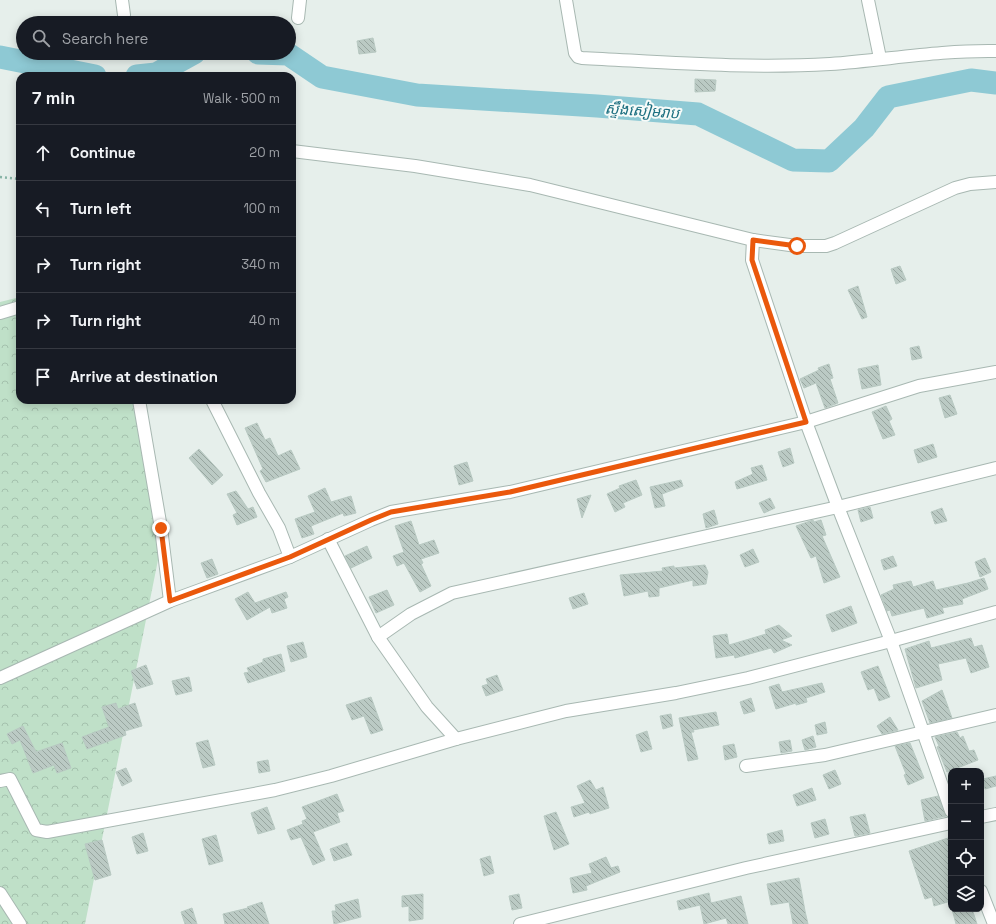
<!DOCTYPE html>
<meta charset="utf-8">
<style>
body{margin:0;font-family:"Space Grotesk","Noto Sans Khmer",sans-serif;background:#242831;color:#f1f3f6}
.controls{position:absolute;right:12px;bottom:12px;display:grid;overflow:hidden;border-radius:8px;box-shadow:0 2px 10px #0003}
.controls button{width:36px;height:36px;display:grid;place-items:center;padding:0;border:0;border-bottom:1px solid #363941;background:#171b24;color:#f1f3f6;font:20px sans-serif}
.stop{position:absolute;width:12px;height:12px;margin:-9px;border:3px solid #ea580c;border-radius:50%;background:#fff}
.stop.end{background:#ea580c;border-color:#fff;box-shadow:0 1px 4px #0008}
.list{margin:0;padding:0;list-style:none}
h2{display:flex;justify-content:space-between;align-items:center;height:52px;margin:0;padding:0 16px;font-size:17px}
h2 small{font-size:13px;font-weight:400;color:#9ea1a6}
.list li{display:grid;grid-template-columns:26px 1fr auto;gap:12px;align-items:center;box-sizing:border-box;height:56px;padding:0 16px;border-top:1px solid #363941}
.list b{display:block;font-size:15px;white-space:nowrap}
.list em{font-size:13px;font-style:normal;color:#9ea1a6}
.icon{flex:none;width:22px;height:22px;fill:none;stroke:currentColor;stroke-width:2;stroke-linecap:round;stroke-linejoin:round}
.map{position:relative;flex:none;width:996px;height:924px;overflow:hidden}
.search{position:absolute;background:#171b24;box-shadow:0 2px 10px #0003;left:16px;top:16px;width:280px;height:44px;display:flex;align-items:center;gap:10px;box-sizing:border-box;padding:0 14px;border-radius:22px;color:#9ea1a6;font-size:15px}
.panel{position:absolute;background:#171b24;box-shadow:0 2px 10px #0003;left:16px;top:72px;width:280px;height:332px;border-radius:12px}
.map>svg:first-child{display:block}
.forest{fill:url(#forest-crowns)}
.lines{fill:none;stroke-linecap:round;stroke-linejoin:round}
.river{stroke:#8ec9d4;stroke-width:23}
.building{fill:url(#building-back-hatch);stroke:#b8c9c2}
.minor-casing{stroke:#a8b8b2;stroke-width:14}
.path{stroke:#86b3a5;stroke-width:2.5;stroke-dasharray:2 3;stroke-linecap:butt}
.minor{stroke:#fff;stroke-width:12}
.route{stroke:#ea580c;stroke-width:5}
.labels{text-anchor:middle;stroke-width:4;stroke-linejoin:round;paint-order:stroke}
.water-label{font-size:15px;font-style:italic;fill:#1c6f80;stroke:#f7fbf9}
</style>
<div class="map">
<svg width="996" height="924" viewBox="0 0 996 924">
<defs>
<pattern id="forest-crowns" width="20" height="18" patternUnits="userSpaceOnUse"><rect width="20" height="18" fill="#bfe0c8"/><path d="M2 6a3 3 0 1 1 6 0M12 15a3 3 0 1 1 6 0" fill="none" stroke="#a4c1ad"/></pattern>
<pattern id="building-back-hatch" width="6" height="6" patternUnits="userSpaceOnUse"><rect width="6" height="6" fill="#bbcac4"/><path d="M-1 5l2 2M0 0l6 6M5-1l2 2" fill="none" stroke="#98a6a0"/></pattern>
</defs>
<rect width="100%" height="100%" fill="#e6efeb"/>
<!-- forest -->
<path class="forest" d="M20 297V400H134L162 540 85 924H0V302Z"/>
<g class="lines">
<!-- river -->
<g class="river">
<path d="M258 53 288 54 322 77 417 95 597 106 698 114 793 160 829 161 864 128 888 97 971 80 996 83"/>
<path d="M0 57 95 76"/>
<path d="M137 76 156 74 194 53"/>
</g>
</g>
<!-- building -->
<g class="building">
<path d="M373 38 376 52 359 54 357 41Z"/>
<path d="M695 79 716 80 715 91 695 92Z"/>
<path d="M900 266 906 280 896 284 891 269Z"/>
<path d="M858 286 867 317 862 319 848 290Z"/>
<path d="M919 346 922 358 912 360 910 348Z"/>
<path d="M829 364 833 378 830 379 838 403 825 408 816 383 804 388 800 379 819 370 818 368Z"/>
<path d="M878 365 881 385 862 389 858 369Z"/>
<path d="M950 395 957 414 945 418 939 398Z"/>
<path d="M886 406 892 419 889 421 895 435 883 439 872 412Z"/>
<path d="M257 423 265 440 270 438 278 456 291 450 300 469 266 482 260 471 263 469 245 428Z"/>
<path d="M933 444 937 457 918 463 914 450Z"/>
<path d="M790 448 794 463 783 467 778 452Z"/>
<path d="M199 449 223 475 212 485 189 458Z"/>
<path d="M467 462 473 481 459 485 454 466Z"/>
<path d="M762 465 767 480 737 489 735 482 753 474 751 468Z"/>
<path d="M636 480 642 495 623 503 625 507 615 512 607 494 620 488 619 486Z"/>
<path d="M681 480 683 486 662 494 665 506 655 508 650 487Z"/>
<path d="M325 488 331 502 351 496 356 513 344 516 343 513 311 526 314 534 302 538 295 519 315 512 308 496Z"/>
<path d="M236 491 248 509 253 507 257 517 237 525 233 515 237 513 227 494Z"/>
<path d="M591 495 582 518 577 499Z"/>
<path d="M770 498 775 508 764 513 759 503Z"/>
<path d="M870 507 873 518 861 522 858 510Z"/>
<path d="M942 508 947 521 935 524 931 512Z"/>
<path d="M714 510 718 524 706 528 703 514Z"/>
<path d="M813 520 814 522 821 520 826 535 822 536 840 577 824 583 816 556 811 558 796 526Z"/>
<path d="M411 521 419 545 434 540 439 553 421 559 423 563 421 564 431 586 420 592 404 563 397 566 393 556 404 552 395 526Z"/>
<path d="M367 546 372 558 351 568 345 556Z"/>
<path d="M753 549 759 562 745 567 740 555Z"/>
<path d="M893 556 897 566 884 570 881 560Z"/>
<path d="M985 558 991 572 980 577 975 562Z"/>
<path d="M212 559 218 574 207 578 201 563Z"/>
<path d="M705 565 708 572 706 584 693 586V580L659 588V596L649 597 648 591 624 596 620 575 663 571 662 568 674 566V568Z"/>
<path d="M984 578 988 589 962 599 963 604 942 608 944 613 927 618 924 608 892 616 890 610 887 611 881 595 894 589 893 585 911 581 913 587 933 581 936 590 968 583Z"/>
<path d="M387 590 394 605 376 613 369 597Z"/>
<path d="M248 592 255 603 286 592 288 597 284 599 287 608 272 613 270 607 247 620 235 599Z"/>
<path d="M584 593 588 604 573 609 569 598Z"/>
<path d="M851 606 857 623 832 632 826 615Z"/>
<path d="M779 625 792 636 781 640 792 645 774 653 771 648 735 658 734 655 716 658 713 636 727 634 729 645 766 634 765 630Z"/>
<path d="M971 638 974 647 982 645 989 667 971 673 966 658 938 664 942 680 916 688 905 649 929 641 931 648Z"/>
<path d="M303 642 307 657 291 662 287 646Z"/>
<path d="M281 654 285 671 248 683 244 673 249 672 247 668 263 662V659Z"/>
<path d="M146 665 153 684 137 689 131 671Z"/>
<path d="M878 666 890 697 879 701 874 688 868 690 861 672Z"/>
<path d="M497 675 503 690 486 696 482 686 488 684 486 679Z"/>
<path d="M189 677 192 691 176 695 172 681Z"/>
<path d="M822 683 825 692 806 698 807 702 796 705V703L776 709 769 687 779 684 782 692Z"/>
<path d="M942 690 952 718 930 723 922 701Z"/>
<path d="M371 697 383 730 371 734 364 716 352 720 346 705Z"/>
<path d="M751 698 755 711 744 714 740 702Z"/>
<path d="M116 703 118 709 135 703 142 726 125 731 126 735 87 749 82 737 109 727 102 707Z"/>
<path d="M716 712 719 725 693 730 694 732H691L698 759 688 761 679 718Z"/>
<path d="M671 714 673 726 663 729 660 716Z"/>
<path d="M890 717 898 730 882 734 877 726Z"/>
<path d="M825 722 827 733 817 735 815 725Z"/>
<path d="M23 726 36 752 62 743 71 768 57 773 54 765 33 773 20 740 12 744 7 734Z"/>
<path d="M647 731 652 749 641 752 636 735Z"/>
<path d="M957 732 960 738 963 736 969 751 974 750 978 760 947 772 937 747 939 746 935 737Z"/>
<path d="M813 736 816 747 805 750 802 740Z"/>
<path d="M208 740 215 765 203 768 196 743Z"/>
<path d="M790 740 792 751 781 753 779 742Z"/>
<path d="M910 743 924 778 908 785 904 775 906 774 895 746Z"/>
<path d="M734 744 737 757 725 760 723 746Z"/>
<path d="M268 760 270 771 259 773 257 762Z"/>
<path d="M126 768 132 781 122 786 116 772Z"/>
<path d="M835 770 841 784 829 789 823 775Z"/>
<path d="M996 776V786L985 789 983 779Z"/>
<path d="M590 780 596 790 603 787 609 808 590 814 589 812 574 817 571 807 585 803 577 786Z"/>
<path d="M812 788 816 800 797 806 793 795Z"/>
<path d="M337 794 344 811 337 813 340 822 313 832 325 860 313 865 301 837 291 840 287 830 303 824 302 821 307 819 302 807Z"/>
<path d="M938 796 946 816 925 821 921 800Z"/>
<path d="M267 807 275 829 258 834 251 813Z"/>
<path d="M556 812 569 844 554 850 544 816Z"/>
<path d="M865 814 870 833 855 836 850 817Z"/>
<path d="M825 819 829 834 815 838 811 823Z"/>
<path d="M782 830 784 841 769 844 767 834Z"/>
<path d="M143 833 148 851 137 854 132 837Z"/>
<path d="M216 835 223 861 209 865 202 839Z"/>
<path d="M951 837V901L934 906 932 897 925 899 909 851Z"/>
<path d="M102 840 111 875 95 880 85 844Z"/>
<path d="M347 843 352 855 334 861 330 849Z"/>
<path d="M490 856 494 873 484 876 480 859Z"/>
<path d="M606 857 611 868 618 866 620 872 586 886 587 890 573 893 570 878 592 873 589 864Z"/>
<path d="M799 878 805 911 808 924H793L789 902 771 905 767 884Z"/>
<path d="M709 893 711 903 741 896 748 924H728L726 918 704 924 700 905 679 910 677 901Z"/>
<path d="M423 894V919L409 921V906L402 907V896Z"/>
<path d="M519 894 522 908 512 910 509 896Z"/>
<path d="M358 899 361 917 334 924 332 911H336L335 905Z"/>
<path d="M262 902 269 924H225L223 914 248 908 247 907Z"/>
<path d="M192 908 197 924H185L181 912Z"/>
<path d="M952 909H972L977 924H956Z"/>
</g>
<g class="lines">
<!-- minor casing -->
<g class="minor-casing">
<g id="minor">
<path d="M122 0 124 15"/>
<path d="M566 0 575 53 578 57 582 58C664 62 747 69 830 64 886 60 940 50 996 51"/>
<path d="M868 0 880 58"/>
<path d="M298 18 300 0"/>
<path d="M292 151 415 166 530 185 753 240 797 246H826L835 243 955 188 970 184 996 182"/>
<path d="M753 240 752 260 806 422 838 507 891 641 951 811"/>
<path d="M0 313 20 307"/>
<path d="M139 400 161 528 170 601"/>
<path d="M212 400 259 493 279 528 290 557"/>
<path d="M328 539 378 637 427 707 456 739"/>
<path d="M378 637 411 614 452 593 838 507 996 468"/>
<path d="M0 678 170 601 290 557 371 520 391 512 510 492 806 422 919 386 996 372"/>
<path d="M746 766 825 755 996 715"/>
<path d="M0 781 10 779 36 830 47 832 275 790 331 776 456 739 566 711 676 693 748 678 891 641 996 612"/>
<path d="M981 817 996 814"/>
<path d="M981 891 994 924"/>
<path d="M0 893 20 924"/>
<path d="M520 924 746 868 951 823"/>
</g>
</g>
<!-- path -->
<path class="path" d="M0 177 20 179"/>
<!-- minor -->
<use href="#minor" class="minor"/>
</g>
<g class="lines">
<!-- route -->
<path class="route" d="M161 528 170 601 290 557 371 520 391 512 510 492 806 422 752 260 753 240 797 246"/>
</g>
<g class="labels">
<!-- water labels -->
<g class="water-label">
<text transform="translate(642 111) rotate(4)" y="5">ស្ទឹងសៀមរាប</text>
</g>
</g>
</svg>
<div class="controls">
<button>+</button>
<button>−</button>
<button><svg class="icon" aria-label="locate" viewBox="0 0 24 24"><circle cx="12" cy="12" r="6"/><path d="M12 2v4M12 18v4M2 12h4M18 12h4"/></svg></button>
<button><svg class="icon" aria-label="layers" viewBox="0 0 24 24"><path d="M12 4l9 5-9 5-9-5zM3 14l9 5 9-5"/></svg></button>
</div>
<div class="stop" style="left:797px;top:246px"></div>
<div class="stop end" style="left:161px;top:528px"></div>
<div class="search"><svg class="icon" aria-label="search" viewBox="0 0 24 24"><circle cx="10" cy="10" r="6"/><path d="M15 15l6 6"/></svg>Search here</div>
<section class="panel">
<h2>7 min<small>Walk · 500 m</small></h2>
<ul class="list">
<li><svg class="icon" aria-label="ahead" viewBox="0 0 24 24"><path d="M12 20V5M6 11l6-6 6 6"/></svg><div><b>Continue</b></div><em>20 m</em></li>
<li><svg class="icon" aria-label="left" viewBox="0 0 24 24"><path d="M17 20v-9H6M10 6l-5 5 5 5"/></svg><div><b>Turn left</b></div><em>100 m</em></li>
<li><svg class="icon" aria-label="right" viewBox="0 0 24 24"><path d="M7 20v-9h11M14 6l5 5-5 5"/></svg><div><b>Turn right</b></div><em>340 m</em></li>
<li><svg class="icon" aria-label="right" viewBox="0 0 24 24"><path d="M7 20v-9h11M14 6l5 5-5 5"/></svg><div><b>Turn right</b></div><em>40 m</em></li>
<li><svg class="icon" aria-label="arrive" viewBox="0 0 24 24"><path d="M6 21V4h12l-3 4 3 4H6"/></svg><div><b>Arrive at destination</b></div></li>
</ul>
</section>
</div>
